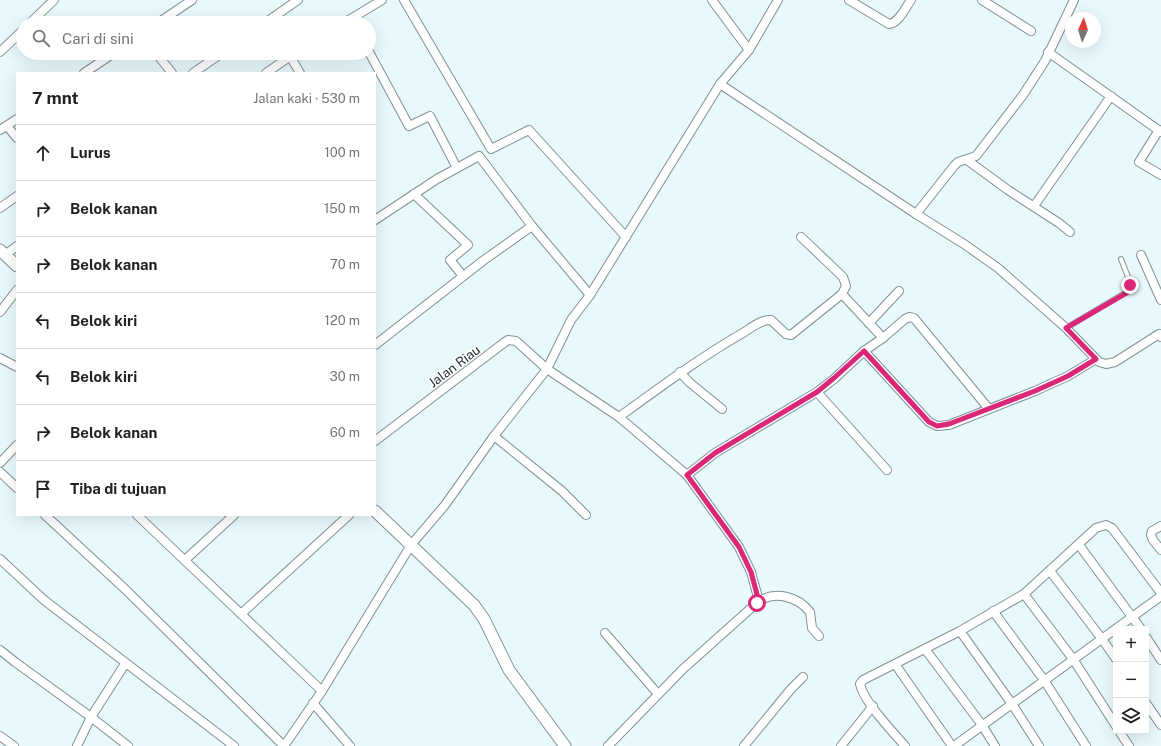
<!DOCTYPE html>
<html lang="id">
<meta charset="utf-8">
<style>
body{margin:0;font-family:"Public Sans",sans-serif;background:#f2f2f2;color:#222}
.controls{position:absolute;right:12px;bottom:12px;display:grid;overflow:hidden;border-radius:0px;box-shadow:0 4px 16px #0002}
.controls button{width:36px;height:36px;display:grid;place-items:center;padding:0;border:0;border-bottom:1px solid #e0e0e0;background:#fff;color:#222;font:20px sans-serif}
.compass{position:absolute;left:1065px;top:12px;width:36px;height:36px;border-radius:50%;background:#fff;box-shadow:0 4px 16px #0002;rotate:4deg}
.stop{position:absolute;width:12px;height:12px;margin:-9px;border:3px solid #db2777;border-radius:50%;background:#fff}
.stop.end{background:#db2777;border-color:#fff;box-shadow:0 1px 4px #0008}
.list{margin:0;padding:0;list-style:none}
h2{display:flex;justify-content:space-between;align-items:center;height:52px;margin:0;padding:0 16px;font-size:17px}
h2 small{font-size:13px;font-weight:400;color:#767676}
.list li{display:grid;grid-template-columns:26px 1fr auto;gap:12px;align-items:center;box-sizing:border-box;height:56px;padding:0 16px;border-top:1px solid #e0e0e0}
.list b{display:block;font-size:15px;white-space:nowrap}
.list em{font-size:13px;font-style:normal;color:#767676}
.icon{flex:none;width:22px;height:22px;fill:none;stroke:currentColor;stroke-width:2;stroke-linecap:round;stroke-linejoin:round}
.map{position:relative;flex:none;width:1161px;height:746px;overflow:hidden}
.search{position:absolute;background:#fff;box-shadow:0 4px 16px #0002;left:16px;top:16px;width:360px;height:44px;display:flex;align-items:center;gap:10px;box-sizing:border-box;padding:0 14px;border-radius:22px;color:#767676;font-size:15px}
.panel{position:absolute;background:#fff;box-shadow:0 4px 16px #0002;left:16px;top:72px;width:360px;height:444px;border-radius:0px}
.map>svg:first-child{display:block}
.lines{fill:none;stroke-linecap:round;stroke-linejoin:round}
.lane-casing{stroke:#809093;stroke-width:6}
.street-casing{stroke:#809093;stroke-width:10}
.secondary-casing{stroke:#809093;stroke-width:13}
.lane{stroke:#fff;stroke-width:4}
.street{stroke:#fff;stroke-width:8}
.secondary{stroke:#fff;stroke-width:11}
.route{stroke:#db2777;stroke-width:5}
.labels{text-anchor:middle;stroke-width:3;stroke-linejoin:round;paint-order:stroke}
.street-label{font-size:13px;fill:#2b3133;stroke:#fff}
</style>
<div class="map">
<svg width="1161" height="746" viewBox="0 0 1161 746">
<rect width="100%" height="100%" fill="#e8f9fd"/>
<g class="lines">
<!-- lane casing -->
<g class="lane-casing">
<path id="lane" d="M1066 328 1130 290V282L1121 259"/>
</g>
<!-- street casing -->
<g class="street-casing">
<g id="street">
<path d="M404 0 491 149 529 130 626 237"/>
<path d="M712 0 749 50"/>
<path d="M849 0 889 24C899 23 905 8 911 0"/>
<path d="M982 0 1031 31"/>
<path d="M30 23 54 0"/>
<path d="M158 23 192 0"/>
<path d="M265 23 298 0"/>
<path d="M344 23 382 0"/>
<path d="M0 52 23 30"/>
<path d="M369 52 409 126 430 116 457 168"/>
<path d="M1048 52 1161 132"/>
<path d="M156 53 172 73"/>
<path d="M290 56 300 73"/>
<path d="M84 73 114 53"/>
<path d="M193 73 222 53"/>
<path d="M266 73 295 53"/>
<path d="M720 84 916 214 964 244 998 268 1066 328 1099 362 1106 364 1115 362 1159 334 1161 337"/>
<path d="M7 126 17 138"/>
<path d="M0 130 17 119"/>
<path d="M1159 130 1139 162 1161 175"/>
<path d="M967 160 1008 190 1059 223 1070 232"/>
<path d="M414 194 468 245 450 260 463 276"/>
<path d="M1034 206 1111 96"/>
<path d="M0 208 17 196"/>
<path d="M916 214 954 166 958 162 976 156 1023 95 1045 61 1074 0"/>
<path d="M375 220 437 179 479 156 532 226 590 295"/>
<path d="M801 237 843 277 846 286 842 294 883 338"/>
<path d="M5 255 17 246"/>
<path d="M1141 255 1161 300"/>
<path d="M0 312 17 290"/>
<path d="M869 323 899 291"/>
<path d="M375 345 484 260 532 226"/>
<path d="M864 351 929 422 937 426 949 425 1035 391 1068 376 1096 359"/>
<path d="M0 358 17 367"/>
<path d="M680 372 689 382 722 409"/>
<path d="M817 392 887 470"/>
<path d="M619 417C659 388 698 359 741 334 750 329 761 319 771 320L786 334 791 335 842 294"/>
<path d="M494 436 562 491 586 515"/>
<path d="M375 441 505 342 508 340 516 341 547 369 619 417 687 475 739 547 751 572 759 601 683 669 608 746"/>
<path d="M0 463 17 445"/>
<path d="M0 472 17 488"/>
<path d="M687 475 715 453 817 392 834 379 864 351 883 338 905 319 910 317 914 318 989 409"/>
<path d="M45 515 126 590 284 746"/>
<path d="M137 515 322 691"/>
<path d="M1161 526 1152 531 1151 535 1153 540 1161 550"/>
<path d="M1079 545 1141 629"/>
<path d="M0 559 44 600 234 746"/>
<path d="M185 560 234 515"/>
<path d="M1050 571 1102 639 1116 659"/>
<path d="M1024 594 1073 659 1116 726"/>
<path d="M759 601C776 591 797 596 810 612L812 628 819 636"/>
<path d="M993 611 1044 680 1086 746"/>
<path d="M241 614 349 515"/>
<path d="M960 631 1012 704 1039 746"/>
<path d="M605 633 658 694"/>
<path d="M1146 637 1161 660"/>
<path d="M925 649 982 725 995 746"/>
<path d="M0 650 15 662 91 717 128 746"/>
<path d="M895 664 952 746"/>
<path d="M313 703 350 746"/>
<path d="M1146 703 1161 725"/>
<path d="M1119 731 1129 746"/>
<path d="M0 736 14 746"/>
<path d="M77 746 91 717 125 664"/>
<path d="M284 746 322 691 411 545 445 505 494 436 547 369 571 320 590 295 720 84 749 50 778 0"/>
<path d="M744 746 791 689 803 677"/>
<path d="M841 746 873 706"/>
<path d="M905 746C893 732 863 701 860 684L863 680 960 631 1024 594 1096 528 1106 525 1112 528 1161 593"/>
<path d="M954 746 1161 596"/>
</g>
</g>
<!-- secondary casing -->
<g class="secondary-casing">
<g id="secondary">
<path d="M0 250 17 266"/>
<path d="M375 511 474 605 484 619 509 670 565 746"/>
</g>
</g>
<!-- lane -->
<use href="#lane" class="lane"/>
<!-- street -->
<use href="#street" class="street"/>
<!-- secondary -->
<use href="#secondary" class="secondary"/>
</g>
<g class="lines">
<!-- route -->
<path class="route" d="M757 603 759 602 751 572 739 547 687 475 715 453 817 392 834 378 864 351 929 422 937 426 949 424 1035 391 1068 376 1096 359 1066 328 1128 292 1130 290V285"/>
</g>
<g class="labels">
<!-- street labels -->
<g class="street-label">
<text transform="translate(454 366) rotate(-37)" y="5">Jalan Riau</text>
</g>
</g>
</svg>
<div class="controls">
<button>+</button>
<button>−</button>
<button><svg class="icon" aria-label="layers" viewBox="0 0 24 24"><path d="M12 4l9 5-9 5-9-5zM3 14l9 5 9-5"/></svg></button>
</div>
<svg class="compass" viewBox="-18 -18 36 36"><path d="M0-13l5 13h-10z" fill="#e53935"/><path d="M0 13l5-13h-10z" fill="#767676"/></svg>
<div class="stop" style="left:757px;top:603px"></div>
<div class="stop end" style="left:1130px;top:285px"></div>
<div class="search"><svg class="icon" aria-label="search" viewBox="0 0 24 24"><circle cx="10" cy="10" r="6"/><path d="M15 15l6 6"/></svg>Cari di sini</div>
<section class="panel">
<h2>7 mnt<small>Jalan kaki · 530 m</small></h2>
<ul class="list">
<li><svg class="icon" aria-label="ahead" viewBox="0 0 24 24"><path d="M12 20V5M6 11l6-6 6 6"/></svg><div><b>Lurus</b></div><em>100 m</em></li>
<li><svg class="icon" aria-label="right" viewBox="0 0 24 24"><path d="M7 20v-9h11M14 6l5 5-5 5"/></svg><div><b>Belok kanan</b></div><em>150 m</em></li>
<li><svg class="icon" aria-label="right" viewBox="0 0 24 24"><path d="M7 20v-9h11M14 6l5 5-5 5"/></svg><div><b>Belok kanan</b></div><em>70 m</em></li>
<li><svg class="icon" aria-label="left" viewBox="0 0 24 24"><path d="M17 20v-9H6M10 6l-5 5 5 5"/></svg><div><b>Belok kiri</b></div><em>120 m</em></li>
<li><svg class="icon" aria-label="left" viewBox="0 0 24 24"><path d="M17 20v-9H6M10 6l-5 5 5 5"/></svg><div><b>Belok kiri</b></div><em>30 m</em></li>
<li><svg class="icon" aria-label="right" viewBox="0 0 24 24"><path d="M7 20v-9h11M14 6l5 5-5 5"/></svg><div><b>Belok kanan</b></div><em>60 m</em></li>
<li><svg class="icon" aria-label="arrive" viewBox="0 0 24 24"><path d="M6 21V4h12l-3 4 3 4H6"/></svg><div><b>Tiba di tujuan</b></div></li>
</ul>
</section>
</div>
